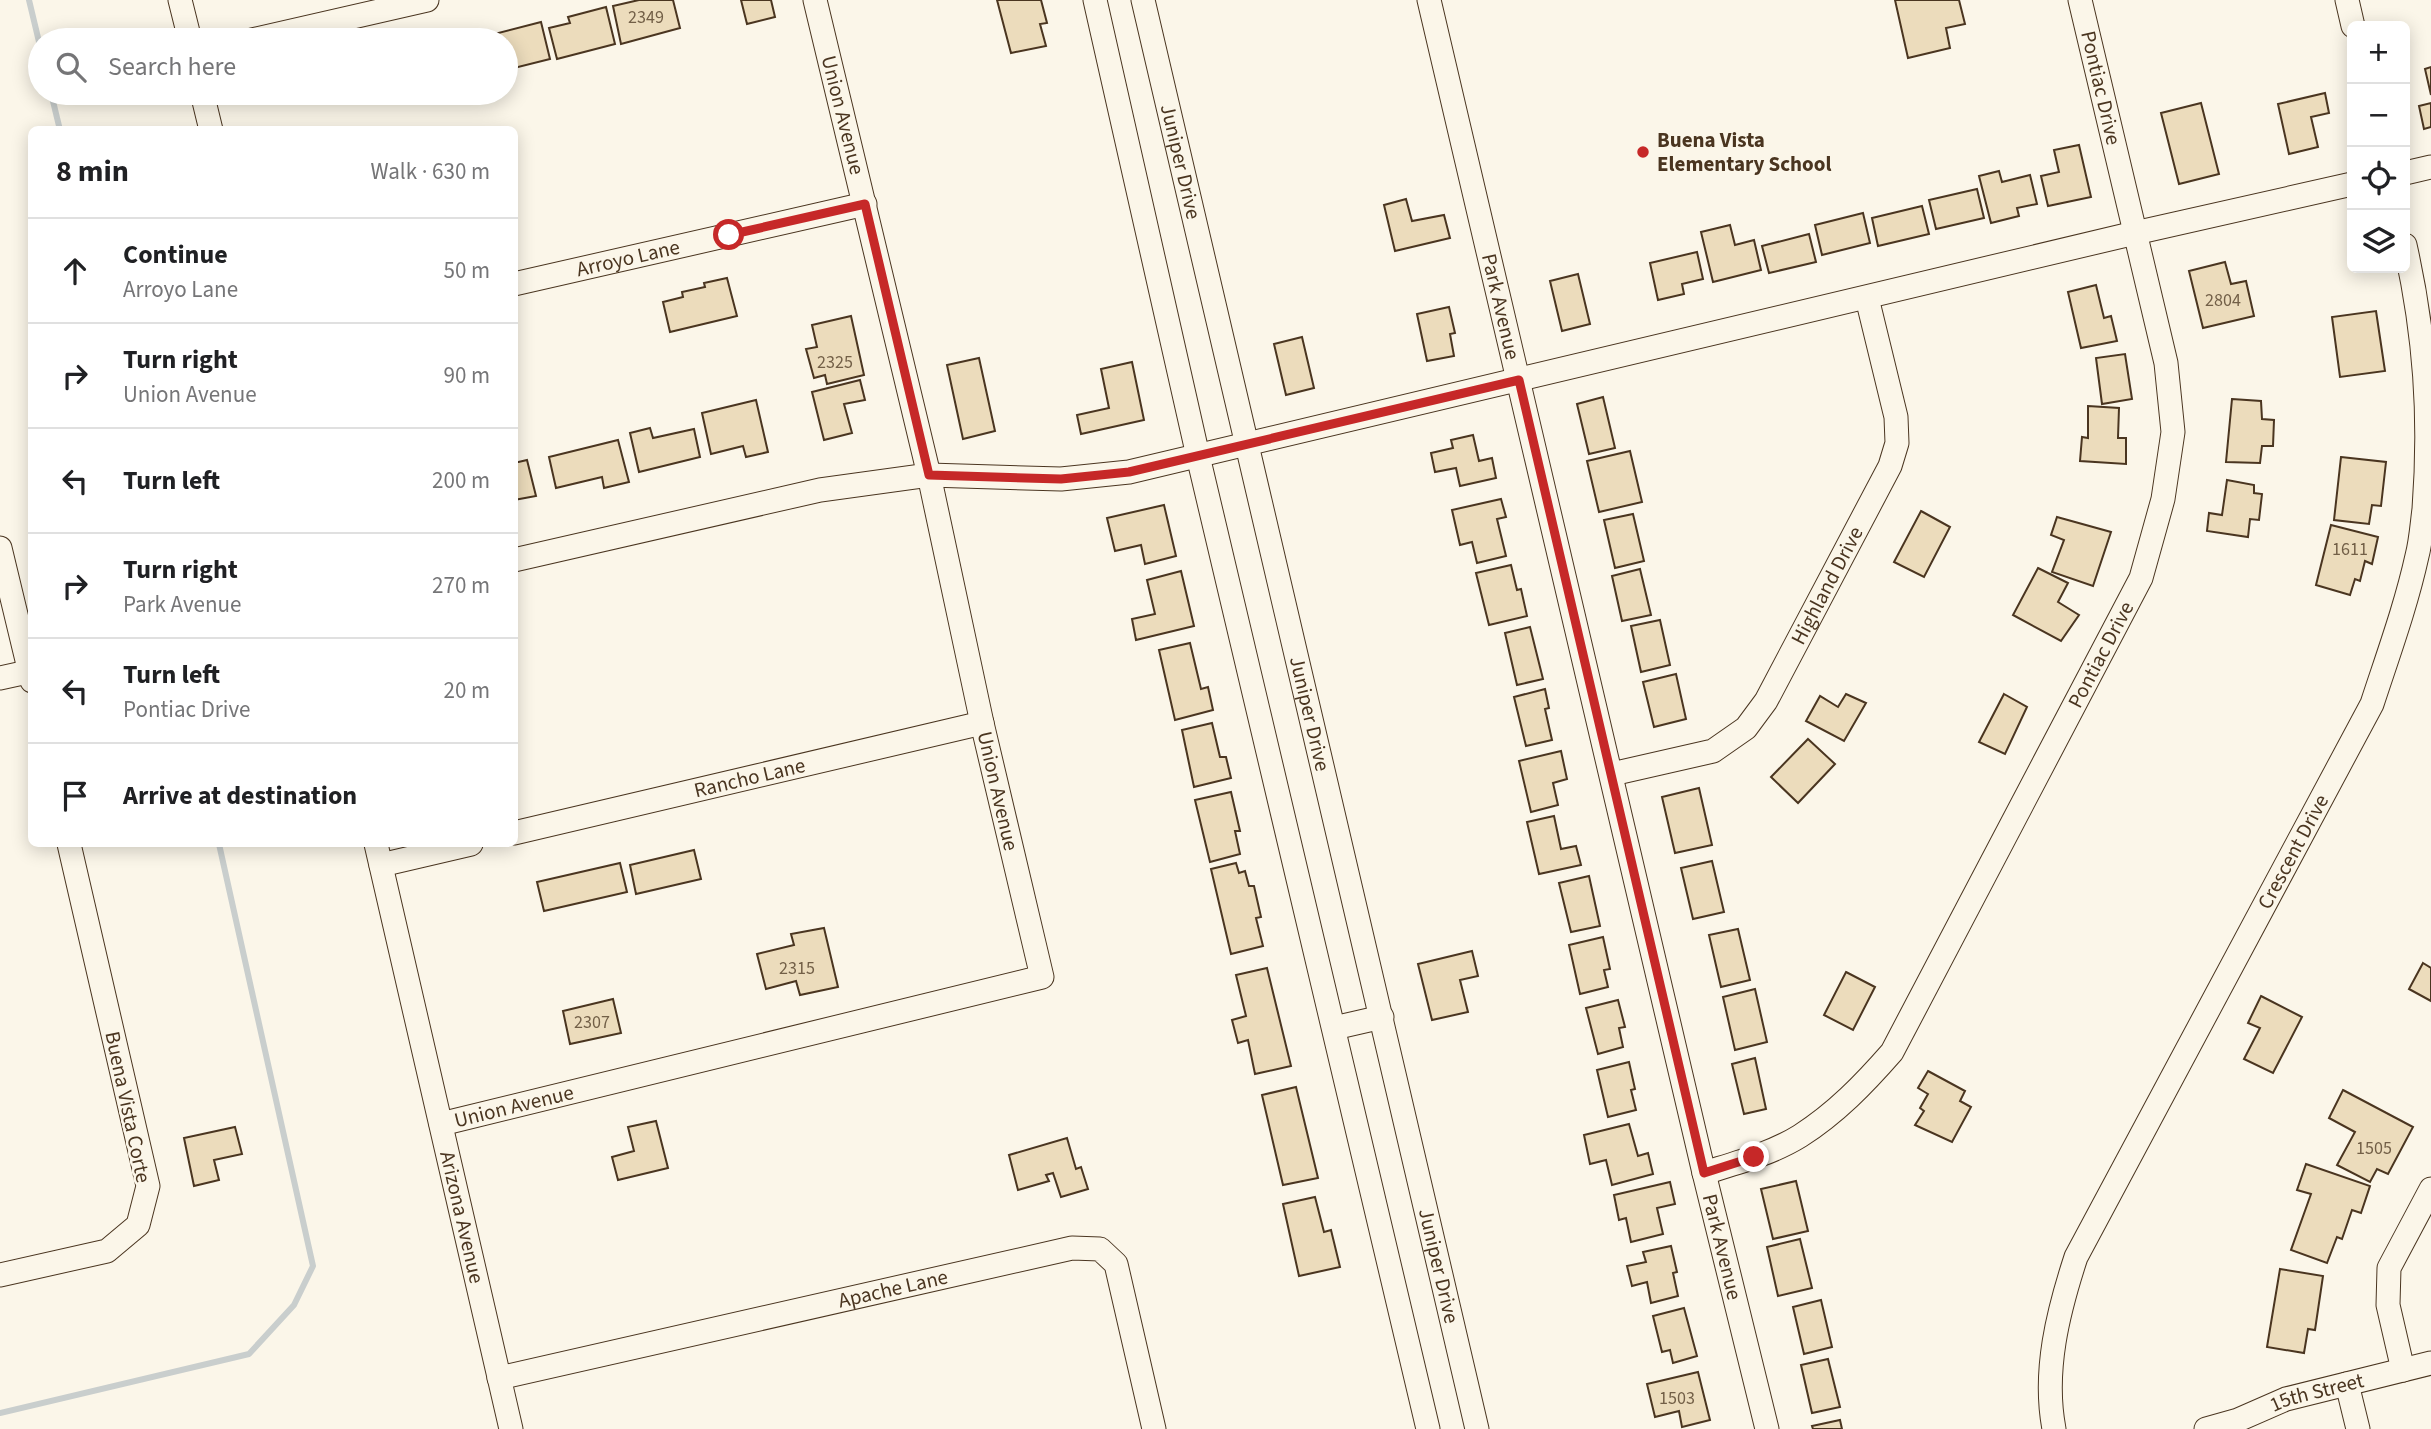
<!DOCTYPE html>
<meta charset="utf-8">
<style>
body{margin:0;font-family:"Source Sans 3",sans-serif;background:#f2f2f2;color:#202124}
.controls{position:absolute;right:21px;top:21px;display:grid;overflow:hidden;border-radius:10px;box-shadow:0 4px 18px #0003}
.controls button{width:63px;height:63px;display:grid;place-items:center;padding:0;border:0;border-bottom:2px solid #e0e0e0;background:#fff;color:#202124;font:35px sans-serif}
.stop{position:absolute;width:21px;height:21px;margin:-16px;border:5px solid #c62828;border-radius:50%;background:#fff}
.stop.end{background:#c62828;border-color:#fff;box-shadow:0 2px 7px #0008}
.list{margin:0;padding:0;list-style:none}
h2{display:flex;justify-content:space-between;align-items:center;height:91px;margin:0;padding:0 28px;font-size:30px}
h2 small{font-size:23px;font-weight:400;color:#757577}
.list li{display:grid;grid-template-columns:46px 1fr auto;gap:21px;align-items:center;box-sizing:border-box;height:105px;padding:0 28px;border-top:2px solid #e0e0e0}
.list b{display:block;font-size:26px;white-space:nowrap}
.list p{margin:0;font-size:23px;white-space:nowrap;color:#757577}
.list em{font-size:23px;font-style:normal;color:#757577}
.icon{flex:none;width:38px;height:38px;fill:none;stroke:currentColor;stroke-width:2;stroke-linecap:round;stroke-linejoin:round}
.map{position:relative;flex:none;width:2431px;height:1429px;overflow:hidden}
.search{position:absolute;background:#fff;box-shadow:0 4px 18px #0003;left:28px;top:28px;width:490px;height:77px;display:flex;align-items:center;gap:18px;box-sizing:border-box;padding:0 24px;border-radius:38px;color:#757577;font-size:26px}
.panel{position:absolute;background:#fff;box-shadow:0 4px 18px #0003;left:28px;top:126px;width:490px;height:721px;border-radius:10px}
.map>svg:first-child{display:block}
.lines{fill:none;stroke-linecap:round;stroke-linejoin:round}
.stream{stroke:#c9cecd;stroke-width:6}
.building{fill:#ecdcbc;stroke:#4a3520;stroke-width:2}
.minor-casing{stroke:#4a3520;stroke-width:25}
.minor{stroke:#fbf6e9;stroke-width:23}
.route{stroke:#c62828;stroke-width:9}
.poi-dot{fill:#c62828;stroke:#fbf6e9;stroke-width:2.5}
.labels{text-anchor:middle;stroke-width:5;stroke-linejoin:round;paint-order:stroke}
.number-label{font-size:18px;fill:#725f47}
.street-label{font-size:21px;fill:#4a3520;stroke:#fbf6e9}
.poi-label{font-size:21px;font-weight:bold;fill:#4a3520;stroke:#fbf6e9;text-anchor:start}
</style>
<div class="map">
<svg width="2431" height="1429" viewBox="0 0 2431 1429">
<rect width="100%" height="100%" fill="#fbf6e9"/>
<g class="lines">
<!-- stream -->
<g class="stream">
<path d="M29 0 40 46"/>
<path d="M51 93 60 130"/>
<path d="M0 1413 249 1354 294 1305 313 1266 219 844"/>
</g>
</g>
<!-- building -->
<g class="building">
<path d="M639 0H673L680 28 621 44 613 6Z"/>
<path d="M741 0H771L775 17 747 24Z"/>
<path d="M997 0H1041L1047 23 1040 24 1046 46 1011 53Z"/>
<path d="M1895 0H1959L1965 24 1946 28 1950 48 1908 58Z"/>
<path d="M606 7 615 44 557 59 549 28 570 23 568 17Z"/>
<path d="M541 22 550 59 506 70V40H475V39Z"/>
<path d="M2431 67V95L2425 69Z"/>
<path d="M2325 93 2329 113 2311 117 2318 147 2289 154 2278 104Z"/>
<path d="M2201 103 2219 174 2179 184 2161 113Z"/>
<path d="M2431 103V127L2424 129 2419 106Z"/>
<path d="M2079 145 2091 197 2048 206 2041 176 2059 172 2054 150Z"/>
<path d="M1999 171 2002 182 2030 175 2037 204 2017 208 2019 216 1991 223 1979 176Z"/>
<path d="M1977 189 1984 218 1936 229 1929 200Z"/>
<path d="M1406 199 1412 221 1444 215 1450 238 1395 251 1384 205Z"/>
<path d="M1922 206 1929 234 1878 246 1872 218Z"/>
<path d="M1863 213 1870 243 1822 255 1815 225Z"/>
<path d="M1730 225 1735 245 1754 240 1761 270 1713 282 1701 232Z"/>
<path d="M1809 234 1816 262 1769 273 1762 246Z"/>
<path d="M1697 252 1703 279 1682 284 1684 294 1658 300 1650 263Z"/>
<path d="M2225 262 2231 284 2246 281 2254 316 2203 328 2189 271Z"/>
<path d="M1578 274 1590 324 1562 331 1550 281Z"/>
<path d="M727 278 737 316 670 332 663 302 683 297 682 292 705 287 704 283Z"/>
<path d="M2096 285 2104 318 2111 316 2117 341 2081 348 2068 292Z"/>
<path d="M1449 307 1455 333 1450 334 1454 356 1427 361 1417 314Z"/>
<path d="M2376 311 2385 371 2340 377 2332 317Z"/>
<path d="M851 316 864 375 827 384 825 375 814 378 806 349 817 347 812 325Z"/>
<path d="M1302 337 1314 388 1286 395 1274 344Z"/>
<path d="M2125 354 2132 399 2102 404 2096 358Z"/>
<path d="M979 358 995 431 963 439 947 365Z"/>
<path d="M1132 362 1144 420 1081 434 1077 415 1109 408 1101 369Z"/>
<path d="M860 380 865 400 844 404 852 433 824 440 812 392Z"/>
<path d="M1603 397 1615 448 1589 454 1577 404Z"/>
<path d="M2232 399 2261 401 2262 419 2274 420 2273 446H2262L2260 463 2226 462Z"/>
<path d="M756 400 768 452 746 457 743 446 711 454 702 413Z"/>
<path d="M2088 406 2119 408 2118 438H2126V464L2080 461 2082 437 2088 438Z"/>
<path d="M650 428 653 438 694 429 700 457 639 472 630 433Z"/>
<path d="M1473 435 1479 461 1492 458 1496 478 1460 486 1456 468 1435 472 1431 453 1453 448 1451 440Z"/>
<path d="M618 440 629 482 604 488 602 477 556 488 549 457Z"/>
<path d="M1630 451 1642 502 1599 512 1587 461Z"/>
<path d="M2341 457 2386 462 2381 506 2372 505 2369 524 2334 520Z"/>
<path d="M527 460 536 496 514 500V463Z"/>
<path d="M2227 480 2254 485V493L2262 494 2259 520 2250 519 2248 537 2207 531 2209 513 2222 515Z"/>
<path d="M1501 499 1506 517 1497 519 1506 556 1477 563 1472 542 1460 545 1452 510Z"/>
<path d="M1164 505 1176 556 1145 564 1141 545 1115 551 1107 518Z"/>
<path d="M1921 511 1950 527 1924 577 1894 562Z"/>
<path d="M1633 514 1644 561 1615 568 1604 520Z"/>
<path d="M2057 517 2111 532 2093 586 2052 572 2064 540 2051 535Z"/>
<path d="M2331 525 2378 537 2372 564 2365 561 2360 581 2355 579 2350 595 2316 585Z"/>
<path d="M1511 565 1517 590 1521 589 1527 616 1489 625 1476 573Z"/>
<path d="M2038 568 2068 583 2058 602 2079 615 2061 641 2013 615Z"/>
<path d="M1640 569 1651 615 1622 621 1612 576Z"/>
<path d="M1181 571 1194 626 1136 640 1132 619 1155 614 1147 580Z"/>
<path d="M1660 620 1670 665 1641 672 1631 626Z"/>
<path d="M1530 627 1543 679 1517 685 1505 633Z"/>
<path d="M1190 643 1201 689 1208 687 1213 710 1175 720 1159 650Z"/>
<path d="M1676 674 1686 719 1654 727 1643 682Z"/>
<path d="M1545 689 1549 708 1545 709 1552 740 1526 746 1514 697Z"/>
<path d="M1846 694 1866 703 1844 741 1806 721 1820 696 1838 707Z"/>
<path d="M2004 694 2027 707 2005 754 1979 742Z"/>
<path d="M1212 723 1220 757H1226L1231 778 1194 787 1182 730Z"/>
<path d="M1808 739 1835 764 1798 803 1771 777Z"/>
<path d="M1561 751 1567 779 1553 783 1558 805 1531 812 1519 761Z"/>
<path d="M1699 788 1712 845 1675 853 1662 797Z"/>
<path d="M1231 792 1240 831H1235L1240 854 1210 862 1195 800Z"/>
<path d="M1554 816 1561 849 1576 846 1581 865 1539 874 1527 822Z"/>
<path d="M694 850 701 879 636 894 630 865Z"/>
<path d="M1712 861 1724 912 1693 919 1681 868Z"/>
<path d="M620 863 627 892 544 911 537 882Z"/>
<path d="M1236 863 1239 873 1245 871 1249 886H1254L1261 917 1256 918 1263 946 1231 954 1211 869Z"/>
<path d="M1589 876 1600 926 1571 932 1559 883Z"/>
<path d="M824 928 838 987 800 995 796 981 766 989 757 954 794 945 791 934Z"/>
<path d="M1738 929 1750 980 1721 987 1709 935Z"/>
<path d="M1603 937 1610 969 1604 970 1608 987 1580 994 1569 945Z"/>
<path d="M1472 951 1478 976 1460 980 1468 1012 1432 1020 1418 964Z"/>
<path d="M2423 963 2431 968V1001L2409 989Z"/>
<path d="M1267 968 1291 1066 1255 1074 1248 1040 1238 1043 1232 1020 1246 1016 1236 975Z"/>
<path d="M1846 972 1875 987 1853 1030 1824 1015Z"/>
<path d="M1755 989 1767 1042 1735 1050 1723 997Z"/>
<path d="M2261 996 2302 1017 2273 1073 2244 1059 2260 1028 2248 1023Z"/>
<path d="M613 999 621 1033 570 1044 563 1011Z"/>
<path d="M1618 1000 1625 1027 1619 1028 1623 1047 1598 1054 1586 1008Z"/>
<path d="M1755 1058 1766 1109 1744 1114 1732 1064Z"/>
<path d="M1629 1062 1635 1089 1631 1090 1636 1110 1608 1117 1597 1070Z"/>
<path d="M1928 1071 1965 1091 1960 1101 1971 1107 1952 1142 1915 1125 1924 1111 1920 1108 1928 1094 1918 1088Z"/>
<path d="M1296 1087 1318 1178 1283 1185 1262 1095Z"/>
<path d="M2343 1090 2413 1127 2388 1174 2377 1169 2370 1182 2337 1165 2355 1132 2329 1118Z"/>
<path d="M656 1121 668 1168 618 1180 612 1157 634 1151 628 1127Z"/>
<path d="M1629 1124 1638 1156 1648 1153 1653 1174 1612 1185 1606 1160 1590 1164 1584 1135Z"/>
<path d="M235 1127 242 1154 214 1160 219 1180 194 1186 184 1138Z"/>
<path d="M1067 1138 1076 1169 1081 1167 1088 1189 1061 1197 1053 1173 1046 1175 1049 1181 1018 1190 1009 1155Z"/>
<path d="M2306 1164 2370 1186 2361 1213 2352 1210 2342 1239 2337 1237 2327 1263 2291 1250 2311 1194 2297 1190Z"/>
<path d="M1796 1181 1808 1231 1773 1239 1761 1189Z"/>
<path d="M1670 1182 1675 1204 1657 1208 1663 1234 1631 1242 1626 1218 1619 1220 1614 1195Z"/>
<path d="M1315 1197 1324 1232 1331 1230 1340 1267 1299 1276 1283 1204Z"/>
<path d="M1800 1239 1812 1288 1778 1296 1767 1247Z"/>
<path d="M1671 1246 1677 1272 1673 1273 1678 1296 1651 1303 1647 1282 1632 1286 1627 1266 1646 1262 1643 1252Z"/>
<path d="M2280 1269 2323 1276 2315 1330 2308 1329 2304 1353 2267 1347Z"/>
<path d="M1821 1300 1832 1347 1804 1354 1793 1307Z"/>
<path d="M1684 1308 1697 1356 1673 1363 1670 1350 1662 1352 1653 1316Z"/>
<path d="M1828 1359 1840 1407 1812 1413 1801 1365Z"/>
<path d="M1698 1372 1710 1420 1682 1427 1679 1411 1655 1417 1647 1384Z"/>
<path d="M1840 1420 1842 1429H1813L1812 1426Z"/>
</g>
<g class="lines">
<!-- minor casing -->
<g class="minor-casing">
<g id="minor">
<path d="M180 0 190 40"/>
<path d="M1095 0 1198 456 1428 1429"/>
<path id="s1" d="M1143 0 1477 1429"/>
<path id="s2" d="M1429 0 1704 1173 1767 1429"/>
<path d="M2347 0 2353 26"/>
<path d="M252 40 427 0"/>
<path d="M202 93 211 130"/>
<path d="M2405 173 2431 167"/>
<path id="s3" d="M514 284 865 204"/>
<path d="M0 548 32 681"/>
<path d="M514 560 820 490 929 475 1061 479 1129 472 2135 233 2352 184"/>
<path d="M0 678 32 671"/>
<path id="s4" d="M1612 774 1713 751 1746 728 1766 701 1890 466 1897 443 1896 417 1867 298"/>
<path id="s5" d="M514 833 982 723"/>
<path id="s6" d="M376 844 511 1429"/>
<path d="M381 865 471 844"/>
<path d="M1334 1028 1382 1017"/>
<path id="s7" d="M441 1124 1042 977 982 723 929 475 815 0"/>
<path id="s8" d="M1704 1173C1736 1163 1771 1154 1800 1136 1836 1113 1864 1084 1892 1052L2141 578 2163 499 2173 432 2166 363 2080 0"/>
<path d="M0 1275 107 1251 138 1225 148 1186 69 844"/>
<path d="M2403 1370 2388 1305 2389 1268 2431 1189"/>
<path id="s9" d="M499 1378 1072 1248 1100 1249 1116 1264 1154 1429"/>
<path d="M2347 1384 2358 1429"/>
<path id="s10" d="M2054 1429C2043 1371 2058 1312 2076 1257L2372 704C2388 655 2406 606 2417 556 2421 541 2422 524 2424 509 2431 417 2425 334 2405 245"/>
<path id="s11" d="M2206 1429 2238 1420 2286 1399 2431 1363"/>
</g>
</g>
<!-- minor -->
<use href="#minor" class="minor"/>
</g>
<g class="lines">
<!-- route -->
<path class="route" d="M729 235 865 204 929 475 1061 479 1129 472 1519 380 1704 1173 1754 1157"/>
</g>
<!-- markers -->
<circle class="poi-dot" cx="1643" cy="152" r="7"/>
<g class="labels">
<!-- number labels -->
<g class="number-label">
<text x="646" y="23">2349</text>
<text x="2223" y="306">2804</text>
<text x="835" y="368">2325</text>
<text x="2350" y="555">1611</text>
<text x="797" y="974">2315</text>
<text x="592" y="1028">2307</text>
<text x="2374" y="1154">1505</text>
<text x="1677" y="1404">1503</text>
</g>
<!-- street labels -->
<g class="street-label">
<text transform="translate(2101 88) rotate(77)" y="7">Pontiac Drive</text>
<text transform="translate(843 115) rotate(76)" y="7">Union Avenue</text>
<text dy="7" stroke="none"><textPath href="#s1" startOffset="166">Juniper Drive</textPath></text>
<text dy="7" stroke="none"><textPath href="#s3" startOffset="117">Arroyo Lane</textPath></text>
<text dy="7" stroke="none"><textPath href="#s2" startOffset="315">Park Avenue</textPath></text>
<text dy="7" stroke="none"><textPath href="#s4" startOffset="308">Highland Drive</textPath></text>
<text dy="7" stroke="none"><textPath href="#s8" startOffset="677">Pontiac Drive</textPath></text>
<text dy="7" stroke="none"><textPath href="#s1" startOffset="733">Juniper Drive</textPath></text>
<text dy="7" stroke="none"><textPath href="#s5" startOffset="242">Rancho Lane</textPath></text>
<text transform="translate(998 791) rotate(77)" y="7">Union Avenue</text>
<text dy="7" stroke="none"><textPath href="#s10" startOffset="635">Crescent Drive</textPath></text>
<text dy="7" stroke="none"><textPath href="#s7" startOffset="75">Union Avenue</textPath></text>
<text transform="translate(128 1107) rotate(78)" y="7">Buena Vista Corte</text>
<text dy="7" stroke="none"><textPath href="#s6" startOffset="383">Arizona Avenue</textPath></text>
<text dy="7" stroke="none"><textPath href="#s2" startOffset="1281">Park Avenue</textPath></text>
<text dy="7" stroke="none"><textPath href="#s1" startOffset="1300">Juniper Drive</textPath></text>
<text dy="7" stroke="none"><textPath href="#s9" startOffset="404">Apache Lane</textPath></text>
<text dy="7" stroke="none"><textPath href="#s11" startOffset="117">15th Street</textPath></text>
</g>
<!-- poi labels -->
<g class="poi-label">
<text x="1657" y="147">Buena Vista<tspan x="1657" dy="24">Elementary School</tspan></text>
</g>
</g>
</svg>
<div class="controls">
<button>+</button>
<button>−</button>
<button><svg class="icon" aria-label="locate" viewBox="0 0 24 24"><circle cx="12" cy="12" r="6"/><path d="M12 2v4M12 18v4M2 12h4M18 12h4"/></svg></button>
<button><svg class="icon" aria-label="layers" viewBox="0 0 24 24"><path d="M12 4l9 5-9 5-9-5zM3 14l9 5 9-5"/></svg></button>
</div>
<div class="stop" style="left:729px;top:235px"></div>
<div class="stop end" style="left:1754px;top:1157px"></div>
<div class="search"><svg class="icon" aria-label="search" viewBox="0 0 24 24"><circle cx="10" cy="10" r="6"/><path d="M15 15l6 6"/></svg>Search here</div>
<section class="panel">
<h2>8 min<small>Walk · 630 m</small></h2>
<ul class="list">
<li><svg class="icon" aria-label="ahead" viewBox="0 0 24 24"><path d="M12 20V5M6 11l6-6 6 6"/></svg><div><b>Continue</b><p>Arroyo Lane</p></div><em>50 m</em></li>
<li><svg class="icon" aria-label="right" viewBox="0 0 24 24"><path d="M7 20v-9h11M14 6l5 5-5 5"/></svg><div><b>Turn right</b><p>Union Avenue</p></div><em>90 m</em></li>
<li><svg class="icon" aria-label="left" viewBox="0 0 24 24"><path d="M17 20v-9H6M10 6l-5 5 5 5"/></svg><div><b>Turn left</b></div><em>200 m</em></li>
<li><svg class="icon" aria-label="right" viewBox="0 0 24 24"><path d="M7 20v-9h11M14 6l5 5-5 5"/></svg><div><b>Turn right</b><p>Park Avenue</p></div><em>270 m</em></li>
<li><svg class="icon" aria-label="left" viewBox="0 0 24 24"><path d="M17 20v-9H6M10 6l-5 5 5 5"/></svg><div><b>Turn left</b><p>Pontiac Drive</p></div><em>20 m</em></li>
<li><svg class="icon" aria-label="arrive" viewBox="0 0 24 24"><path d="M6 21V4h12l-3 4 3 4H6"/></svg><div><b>Arrive at destination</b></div></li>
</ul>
</section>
</div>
